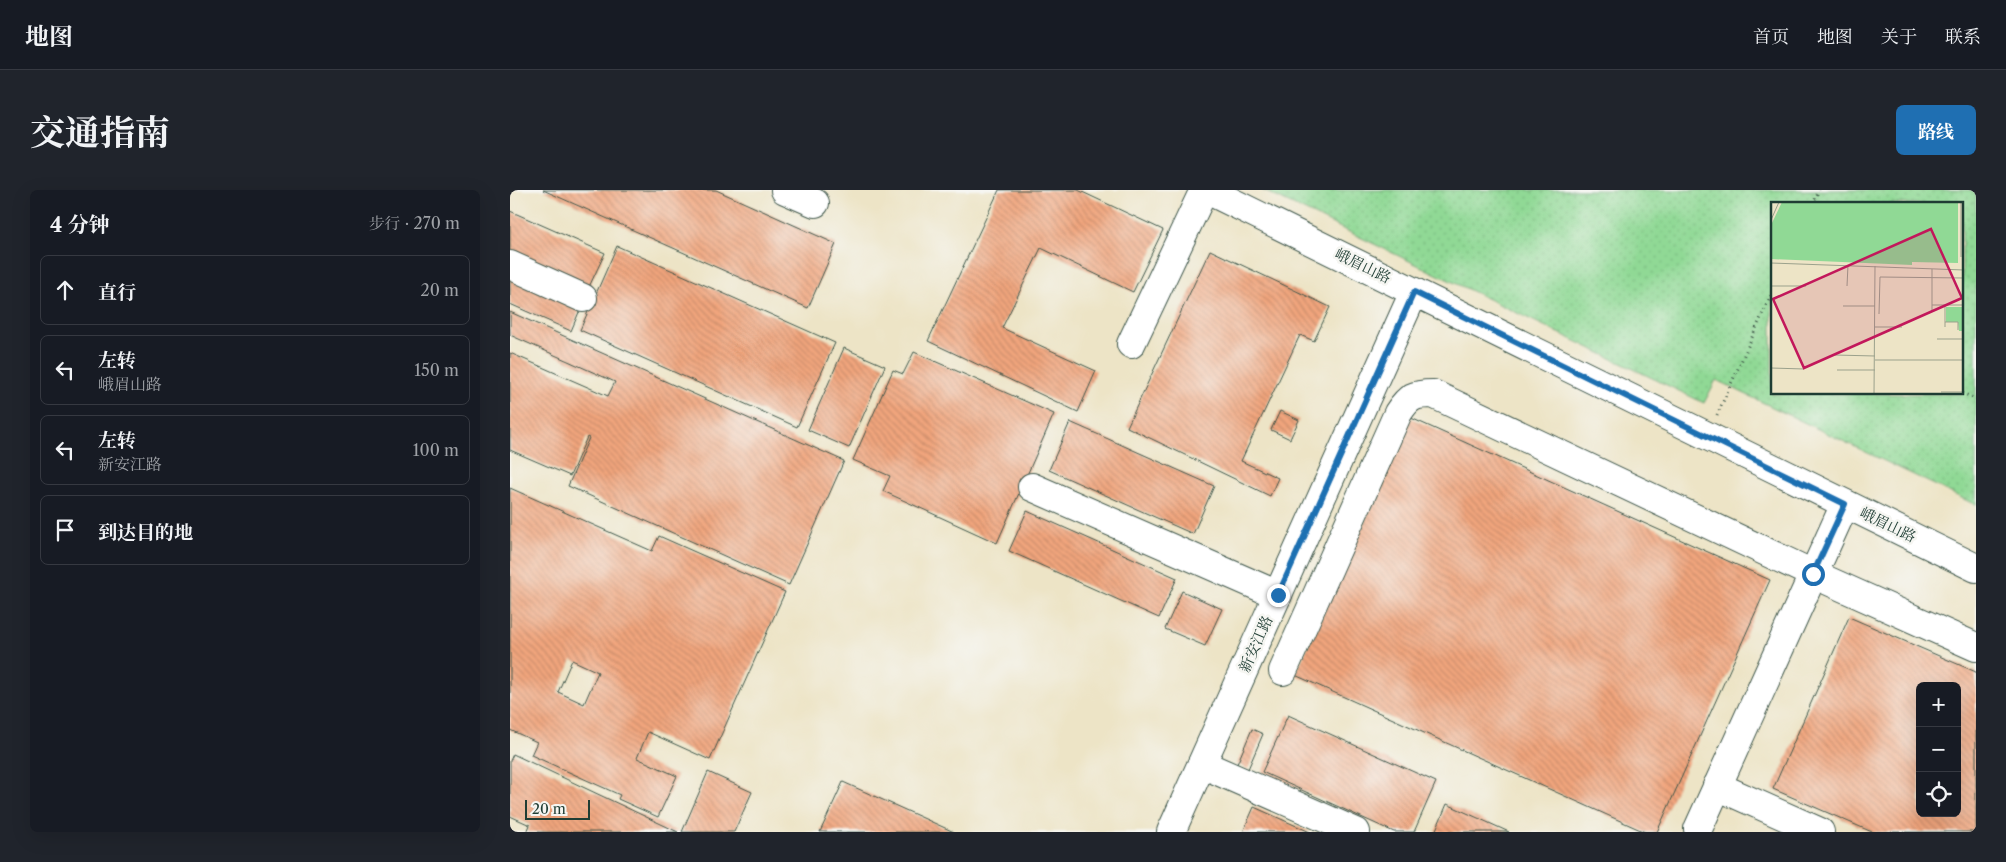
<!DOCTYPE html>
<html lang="zh">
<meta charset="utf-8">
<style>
body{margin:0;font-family:"Libre Caslon Text","Noto Serif SC",serif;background:#20242c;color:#f1f3f6}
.controls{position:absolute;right:15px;bottom:15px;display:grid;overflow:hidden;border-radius:8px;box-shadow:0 5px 20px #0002}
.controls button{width:45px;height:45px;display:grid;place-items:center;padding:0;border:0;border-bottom:1px solid #363941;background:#171b24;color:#f1f3f6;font:25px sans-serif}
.scale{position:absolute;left:15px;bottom:12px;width:65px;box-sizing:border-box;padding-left:5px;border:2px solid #1f3d34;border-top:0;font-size:14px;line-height:18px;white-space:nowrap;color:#1f3d34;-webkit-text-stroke:4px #f6f6f2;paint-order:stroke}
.stop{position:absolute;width:15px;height:15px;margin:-11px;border:4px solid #1f6fb2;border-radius:50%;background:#fff}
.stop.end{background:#1f6fb2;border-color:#fff;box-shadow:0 1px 5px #0008}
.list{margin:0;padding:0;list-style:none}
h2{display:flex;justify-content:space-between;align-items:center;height:65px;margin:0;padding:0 20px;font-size:21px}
h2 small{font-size:16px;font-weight:400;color:#9ea1a6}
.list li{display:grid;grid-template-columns:32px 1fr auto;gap:15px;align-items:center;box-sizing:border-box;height:70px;margin:0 10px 10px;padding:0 10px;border:1px solid #363941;border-radius:8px}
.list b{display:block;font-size:19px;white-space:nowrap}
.list p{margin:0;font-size:16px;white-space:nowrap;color:#9ea1a6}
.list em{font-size:16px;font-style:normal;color:#9ea1a6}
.icon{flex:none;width:28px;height:28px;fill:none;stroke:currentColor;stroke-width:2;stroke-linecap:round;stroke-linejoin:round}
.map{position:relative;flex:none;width:1466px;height:642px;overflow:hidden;border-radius:8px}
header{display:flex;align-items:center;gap:30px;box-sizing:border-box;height:70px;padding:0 25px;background:#171b24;border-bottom:1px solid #363941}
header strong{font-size:24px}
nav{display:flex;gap:28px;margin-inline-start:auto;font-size:18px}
.intro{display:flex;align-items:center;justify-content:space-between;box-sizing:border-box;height:120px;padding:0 30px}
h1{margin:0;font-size:35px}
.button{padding:12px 22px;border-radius:8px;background:#1f6fb2;color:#fff;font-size:18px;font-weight:700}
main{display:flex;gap:30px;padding:0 30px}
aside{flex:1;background:#171b24;border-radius:8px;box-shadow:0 5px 20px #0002}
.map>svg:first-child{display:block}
.grass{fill:url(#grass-dots);stroke:#588b64;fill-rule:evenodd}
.building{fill:url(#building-back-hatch);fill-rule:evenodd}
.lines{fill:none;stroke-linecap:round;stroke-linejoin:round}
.minor-casing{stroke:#3e564a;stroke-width:30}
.path{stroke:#3e564a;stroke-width:3;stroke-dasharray:1 4;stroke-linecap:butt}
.minor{stroke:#fff;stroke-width:28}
.route{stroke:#1f6fb2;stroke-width:6}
.labels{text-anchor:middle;stroke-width:5;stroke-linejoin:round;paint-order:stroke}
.street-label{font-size:15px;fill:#1f3d34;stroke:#f6f6f2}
.inset-road{fill:none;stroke:#9ba18c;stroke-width:1}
.view{fill:#c2185b;fill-opacity:0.15;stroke:#c2185b;stroke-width:2.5}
.inset-edge{fill:none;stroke:#1f3d34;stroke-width:2.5}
</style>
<header>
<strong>地图</strong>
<nav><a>首页</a><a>地图</a><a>关于</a><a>联系</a></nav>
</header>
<div class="intro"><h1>交通指南</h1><a class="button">路线</a></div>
<main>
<aside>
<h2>4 分钟<small>步行 · 270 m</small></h2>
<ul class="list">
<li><svg class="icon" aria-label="ahead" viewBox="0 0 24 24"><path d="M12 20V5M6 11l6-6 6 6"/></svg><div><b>直行</b></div><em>20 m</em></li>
<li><svg class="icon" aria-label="left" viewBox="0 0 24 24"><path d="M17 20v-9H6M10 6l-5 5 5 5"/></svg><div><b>左转</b><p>峨眉山路</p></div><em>150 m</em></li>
<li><svg class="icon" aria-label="left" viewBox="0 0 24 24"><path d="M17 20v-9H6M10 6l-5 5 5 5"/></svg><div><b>左转</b><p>新安江路</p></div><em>100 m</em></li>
<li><svg class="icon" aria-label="arrive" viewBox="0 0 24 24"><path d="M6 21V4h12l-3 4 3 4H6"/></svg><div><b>到达目的地</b></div></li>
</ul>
</aside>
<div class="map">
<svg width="1466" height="642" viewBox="0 0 1466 642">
<defs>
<pattern id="grass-dots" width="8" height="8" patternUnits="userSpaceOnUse" patternTransform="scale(1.25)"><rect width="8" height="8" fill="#90d995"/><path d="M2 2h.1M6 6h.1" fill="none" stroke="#7cbb81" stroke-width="1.8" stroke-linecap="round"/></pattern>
<pattern id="building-back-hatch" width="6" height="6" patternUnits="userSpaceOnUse" patternTransform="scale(1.25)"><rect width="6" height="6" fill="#f1a57d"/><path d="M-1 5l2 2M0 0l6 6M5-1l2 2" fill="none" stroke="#c38867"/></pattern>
</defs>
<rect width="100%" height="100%" fill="#f6f6f2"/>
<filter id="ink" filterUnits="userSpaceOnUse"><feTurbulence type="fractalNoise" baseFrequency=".02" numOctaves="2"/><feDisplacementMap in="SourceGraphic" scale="10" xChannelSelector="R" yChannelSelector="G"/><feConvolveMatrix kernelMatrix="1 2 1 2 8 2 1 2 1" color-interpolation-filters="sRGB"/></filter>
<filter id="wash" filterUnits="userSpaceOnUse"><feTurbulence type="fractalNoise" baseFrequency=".0096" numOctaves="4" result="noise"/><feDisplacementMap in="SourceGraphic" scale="20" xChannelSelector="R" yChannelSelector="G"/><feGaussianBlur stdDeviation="1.12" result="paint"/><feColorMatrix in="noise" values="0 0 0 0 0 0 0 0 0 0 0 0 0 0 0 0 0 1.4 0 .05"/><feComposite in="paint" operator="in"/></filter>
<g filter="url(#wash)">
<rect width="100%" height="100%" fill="#ede4c6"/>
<!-- grass -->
<path class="grass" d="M752 0H1466V315L1206 190 1194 213ZM1262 14H1452V204H1262Z"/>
<g id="blocks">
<!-- building -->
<g class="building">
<path d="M33 0H206L326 54 298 118Z"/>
<path d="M489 0H568L653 40 623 102 531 58 492 138 586 181 568 222 418 151Z"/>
<path d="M0 21 95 63 78 99 0 64Z"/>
<path d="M107 56 325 153 287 237 70 140Z"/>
<path d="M700 60 820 117 804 151 790 145 731 271 768 288 760 306 617 237Z"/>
<path d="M0 83 72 115 61 141 0 114Z"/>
<path d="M0 122 334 271 279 395 58 296 79 248 77 247 60 286 0 260V163L98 206 105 192 0 145Z"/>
<path d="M334 158 375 176 339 258 298 240Z"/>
<path d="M404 162 544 224 487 353 373 301 380 286 343 270 383 180 393 184Z"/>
<path d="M770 221 789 230 780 249 761 240Z"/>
<path d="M901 228 1260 390 1147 642H1135L785 485Z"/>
<path d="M560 232 704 296 683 344 539 280Z"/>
<path d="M0 298 142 361 149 346 275 402 200 570 138 542 127 568 167 586 148 627 108 609 110 605 21 565 27 552 0 540ZM62 470 88 482 74 514 48 502Z"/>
<path d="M517 321 667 388 649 428 499 361Z"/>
<path d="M672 401 712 419 695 456 655 439Z"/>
<path d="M1339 427 1466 482V642H1362L1263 599ZM1410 496H1447V623H1410Z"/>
<path d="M778 525 926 592 904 642H884L752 582Z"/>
<path d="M742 539 753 544 738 579 727 574Z"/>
<path d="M3 564 168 642H17L20 635 0 626V571Z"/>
<path d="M198 582 242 602 224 642H172Z"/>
<path d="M333 592 444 642H310Z"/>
<path d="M937 614 999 642H925Z"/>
<path d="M744 617 800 642H733Z"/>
</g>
</g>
</g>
<g filter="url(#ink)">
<use href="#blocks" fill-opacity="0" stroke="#3e564a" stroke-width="1"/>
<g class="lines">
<!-- minor casing -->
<g class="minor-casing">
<g id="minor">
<path d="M275 0 305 13"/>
<path d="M697 0 1466 378"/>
<path d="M0 75 73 108"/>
<path d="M621 154 694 0"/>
<path d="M522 297 768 405"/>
<path d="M773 481 888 223C899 206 904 204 923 204L1303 384 1466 457"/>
<path d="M692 574 846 642"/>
<path d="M1207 596 1310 642"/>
<path d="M1188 639 1335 314"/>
<path d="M661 642 904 102"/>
</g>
</g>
<!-- path -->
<g class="path">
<path d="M1303 14 1309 0"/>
<path d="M1452 203 1466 209"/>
<path d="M1207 225 1262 103"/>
</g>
<!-- minor -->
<use href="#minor" class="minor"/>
</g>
</g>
<g class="lines" filter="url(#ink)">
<!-- route -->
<path class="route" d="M768 405 904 102 1335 314 1303 384"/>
</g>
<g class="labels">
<!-- street labels -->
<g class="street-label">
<text transform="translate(853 76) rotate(26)" y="5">峨眉山路</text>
<text transform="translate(1378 335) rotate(26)" y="5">峨眉山路</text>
<text transform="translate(746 454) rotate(-66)" y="5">新安江路</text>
</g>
</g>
<!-- overview -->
<g transform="translate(1261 12)">
<rect width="192" height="192" fill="#ede4c6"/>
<path d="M11 0H187V61L141 60V63L0 57V23Z" fill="#90d995"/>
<path d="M175 105H192V129H188L187 120H175Z" fill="#90d995"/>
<path class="inset-road" d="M0 18 8 0M190 55V0M0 61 193 68M0 84H35M76 84 77 63M161 103H193M72 104H104M161 109V67M108 112 109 75 193 76M174 120H187V128M104 125H131M174 125V103M166 137H193M64 153 104 154M104 158H193M0 166 33 167M66 168H104M170 190H193M103 192 104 64"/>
<path class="view" d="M160 27 191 96 33 166 2 97Z"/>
<rect width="192" height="192" class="inset-edge"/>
</g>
</svg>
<div class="controls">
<button>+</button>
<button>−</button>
<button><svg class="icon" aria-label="locate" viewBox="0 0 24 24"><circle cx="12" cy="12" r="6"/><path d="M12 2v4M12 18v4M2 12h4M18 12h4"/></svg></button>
</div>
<div class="scale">20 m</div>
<div class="stop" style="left:1303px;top:384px"></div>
<div class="stop end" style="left:768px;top:405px"></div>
</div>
</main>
